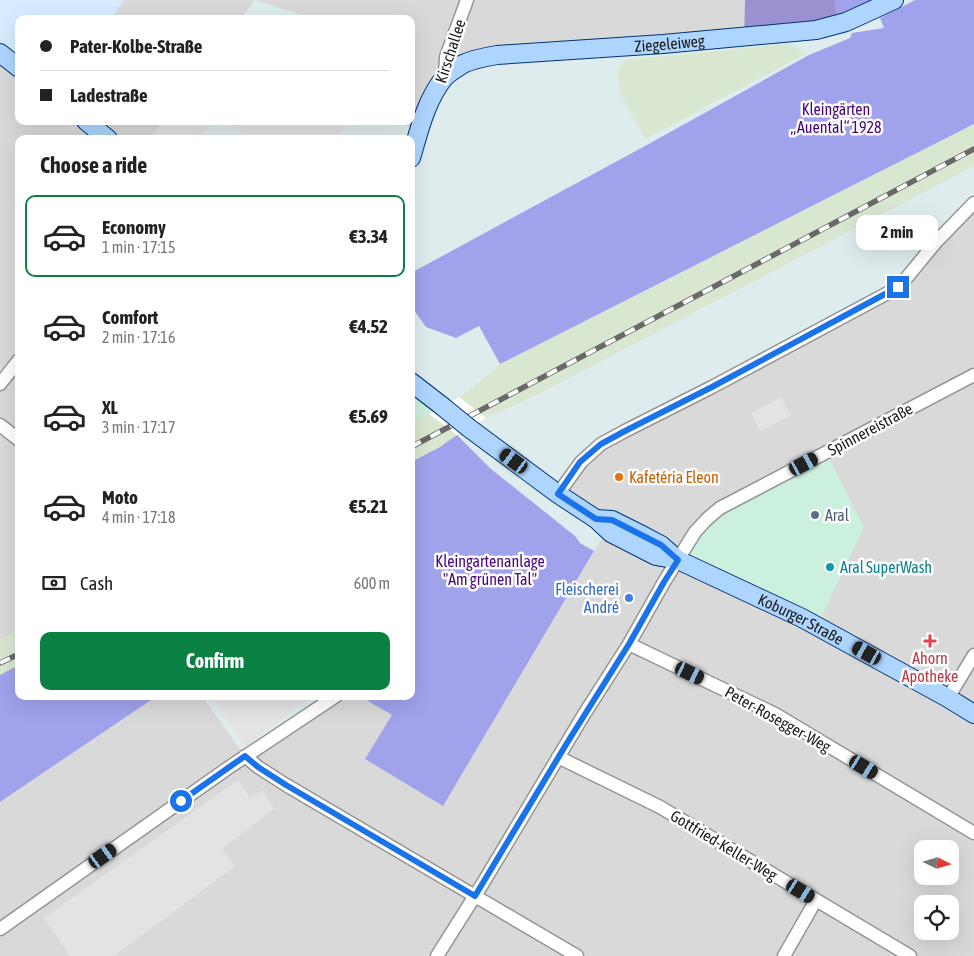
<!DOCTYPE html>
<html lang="en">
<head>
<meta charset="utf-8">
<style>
  :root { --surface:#fff; --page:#f2f2f2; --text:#222; --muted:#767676; --line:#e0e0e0; --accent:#0b8043 }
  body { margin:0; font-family:"Asap Condensed",sans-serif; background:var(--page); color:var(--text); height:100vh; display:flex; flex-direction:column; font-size:19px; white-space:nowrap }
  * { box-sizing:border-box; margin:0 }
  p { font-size:16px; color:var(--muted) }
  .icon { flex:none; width:28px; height:28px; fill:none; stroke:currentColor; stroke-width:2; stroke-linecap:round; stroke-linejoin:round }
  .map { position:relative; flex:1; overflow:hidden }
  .details { position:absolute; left:15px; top:135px; width:400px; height:565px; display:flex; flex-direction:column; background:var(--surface); border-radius:10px; box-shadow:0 5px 20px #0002 }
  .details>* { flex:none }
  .hud { position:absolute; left:15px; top:15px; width:400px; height:110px; border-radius:10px; box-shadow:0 5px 20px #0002; display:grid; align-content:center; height:110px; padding:0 25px; background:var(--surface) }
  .needle { width:32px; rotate:95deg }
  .buttons { position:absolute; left:914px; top:840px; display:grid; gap:10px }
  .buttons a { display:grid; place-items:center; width:45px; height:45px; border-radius:10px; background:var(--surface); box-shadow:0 5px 20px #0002; font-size:25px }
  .end { position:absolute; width:22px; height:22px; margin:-11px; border:6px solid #1a73e8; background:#fff; box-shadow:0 0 0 2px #fff }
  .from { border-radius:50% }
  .bubble { position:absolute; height:35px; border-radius:10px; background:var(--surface); box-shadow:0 5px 20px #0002; font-size:16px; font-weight:700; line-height:35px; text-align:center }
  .car { position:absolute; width:15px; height:30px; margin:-15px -8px; border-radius:6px; box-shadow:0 0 4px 1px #0007; background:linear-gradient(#222 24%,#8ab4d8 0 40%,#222 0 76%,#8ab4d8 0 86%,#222 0) }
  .hud b { display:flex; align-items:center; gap:18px; height:48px; font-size:19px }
  .hud b+b { border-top:1px solid var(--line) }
  .hud i { width:12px; height:12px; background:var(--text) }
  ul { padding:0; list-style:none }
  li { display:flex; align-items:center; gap:15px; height:82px; margin:0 10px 8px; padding:0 15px; border:2px solid transparent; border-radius:10px }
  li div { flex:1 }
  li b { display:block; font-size:19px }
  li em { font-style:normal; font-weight:700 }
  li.selected { border-color:var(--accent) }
  li>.icon { width:45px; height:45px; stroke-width:1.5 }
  h2 { padding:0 25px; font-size:22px; line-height:60px }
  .pay { display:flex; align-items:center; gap:12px; height:55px; padding:0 25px; font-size:19px }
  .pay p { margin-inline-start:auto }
  .cta { display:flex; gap:10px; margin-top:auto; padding:10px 25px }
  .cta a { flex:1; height:58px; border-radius:10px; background:var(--accent); color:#fff; font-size:20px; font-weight:700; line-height:58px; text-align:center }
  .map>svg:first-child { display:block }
</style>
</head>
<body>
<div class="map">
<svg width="974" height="956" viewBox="0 0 974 956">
  <rect width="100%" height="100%" fill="#dfecee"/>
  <path fill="#d8d9d8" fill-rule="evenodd" d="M124 0H255L240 19H111Z
    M255 0H745L744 36 497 55 445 77 419 131 397 121H411V19H306L296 13Z
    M0 54 19 68V121H192L178 139H19V630L0 640Z
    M974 203V956H0V802L157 696H202L245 756 336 696H361L392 715 443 805 607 530 558 494 581 462 899 287ZM922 849H950V876H922ZM922 904H950V931H922Z"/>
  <path fill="#ccf0de" d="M411 382 442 406 411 423Z
    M826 452 864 527 817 626 678 560 707 519Z"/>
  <path fill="#d9e7d1" d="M788 44 807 53 645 139 619 91 618 69 625 60Z
    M974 124V166L531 398 486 418 440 447 411 462V423L469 391 500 364Z
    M19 630V665L0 675V640Z"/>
  <path fill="#d7edff" d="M0 0H124L111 19H19V68L0 53Z"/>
  <path fill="#a0a3ec" d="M835 0H894L838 24Z
    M915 0H974V124L500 364 479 326 456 338 426 327 411 306V273L645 146 809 55 850 38 852 33 884 28 880 18Z
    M457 435 491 469 575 536 580 543 594 551 443 806 365 759 392 715 368 701 372 696H411V462L440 447Z
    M19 665V696H157L0 802V675Z"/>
  <path fill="#9b91d0" d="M745 0H835L838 24 744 36Z"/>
  <path fill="#e3e3e3" d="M163 121H213L202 135 206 139H149Z
    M228 121H346L339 139H250Z
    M781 397 791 416 760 431 751 413Z
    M210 696H314L246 746Z
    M238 780 250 798 263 790 274 809 222 849 235 866 114 956H70L44 918Z"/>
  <path fill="#fff" d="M459 397 486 418 457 435 429 414Z"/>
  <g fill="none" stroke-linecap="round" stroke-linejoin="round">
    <g stroke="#959595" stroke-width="15">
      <path id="street" d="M445 77 446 57 467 0
        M0 384 19 360
        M0 425 19 440
        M558 494 581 462 601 444 625 431 712 387 899 287 936 242 974 203
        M629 644 775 714 974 833
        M948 698 974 655
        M245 756 258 767 286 785 577 956
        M558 757 660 807 910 956
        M0 929 228 768 336 696
        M437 956 483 883 583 716 629 644 664 582 695 532 707 519 720 508 741 497 974 375
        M784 956 816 900"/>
    </g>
    <g stroke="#003274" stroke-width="20">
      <g id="secondary">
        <path d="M0 53 19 68"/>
        <path d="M86 121 108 139"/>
        <path id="s1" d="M411 158C419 131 426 100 444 78 448 73 457 68 463 64 473 59 485 57 497 55L663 44 816 30 846 22 894 0"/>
        <path d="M411 382 442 406"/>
        <path id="s2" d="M469 428 558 494 596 519 611 533 656 556 678 560 802 618 948 698 974 714"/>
        <path d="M596 519 612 520 642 535 661 545 677 559"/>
      </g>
    </g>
    <use href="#street" stroke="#fff" stroke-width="12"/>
    <use href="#secondary" stroke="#add5fe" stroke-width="18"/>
    <g stroke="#696969" stroke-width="5.5">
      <path id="rail" d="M411 447 974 149
        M0 663 19 654"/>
    </g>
    <use href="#rail" stroke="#fff" stroke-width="4" stroke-dasharray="11" stroke-linecap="butt"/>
    <g stroke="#003274" stroke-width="20" stroke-linecap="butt">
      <path id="secondary-bridge" d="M442 406 469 428"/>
    </g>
    <use href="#secondary-bridge" stroke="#add5fe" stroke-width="18"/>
  </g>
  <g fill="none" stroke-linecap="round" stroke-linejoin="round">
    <path stroke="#1a73e8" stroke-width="6" d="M181 801 245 756 258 767 286 785 475 896 567 743 629 644 664 582 678 560 661 545 612 520 596 519 558 494 580 462 601 444 625 431 712 387 898 287"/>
  </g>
  <circle fill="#e8710a" stroke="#fff" stroke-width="2" cx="619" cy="477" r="5"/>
  <circle fill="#5c6f8a" stroke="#fff" stroke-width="2" cx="815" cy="515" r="5"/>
  <circle fill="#0f9aa8" stroke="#fff" stroke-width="2" cx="830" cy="567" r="5"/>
  <circle fill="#3f7fe0" stroke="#fff" stroke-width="2" cx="629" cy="598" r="5"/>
  <path fill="#e0444e" stroke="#fff" stroke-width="2" d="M927.5 633.5h5v5h5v5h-5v5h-5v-5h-5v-5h5z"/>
  <g text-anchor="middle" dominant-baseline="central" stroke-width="5" stroke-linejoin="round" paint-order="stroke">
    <g font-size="16" fill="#1b1b1b" stroke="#fff">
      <text stroke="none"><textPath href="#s1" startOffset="319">Ziegeleiweg</textPath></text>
      <text transform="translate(450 51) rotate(-72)">Kirschallee</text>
      <text transform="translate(870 429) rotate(-28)">Spinnereistraße</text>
      <text stroke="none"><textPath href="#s2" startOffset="386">Koburger Straße</textPath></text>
      <text transform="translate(778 719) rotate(29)">Peter-Rosegger-Weg</text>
      <text transform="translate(724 845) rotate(31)">Gottfried-Keller-Weg</text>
    </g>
    <g font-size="16" fill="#46047e" stroke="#fff">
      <text x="836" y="109">Kleingärten<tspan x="836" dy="18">„Auental“ 1928</tspan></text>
      <text x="490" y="561">Kleingartenanlage<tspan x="490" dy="18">"Am grünen Tal"</tspan></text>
    </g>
    <g font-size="16" fill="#c56008" stroke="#fff" text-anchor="start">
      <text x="629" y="477">Kafetéria Eleon</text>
    </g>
    <g font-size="16" fill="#4e5e75" stroke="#fff" text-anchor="start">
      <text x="825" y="515">Aral</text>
    </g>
    <g font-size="16" fill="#0d838f" stroke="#fff" text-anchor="start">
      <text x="840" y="567">Aral SuperWash</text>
    </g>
    <g font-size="16" fill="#366cbe" stroke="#fff" text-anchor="end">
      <text x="619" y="589">Fleischerei<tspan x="619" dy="18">André</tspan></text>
    </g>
    <g font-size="16" fill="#be3a42" stroke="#fff">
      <text x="930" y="658">Ahorn<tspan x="930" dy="18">Apotheke</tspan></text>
    </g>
  </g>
</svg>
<div class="buttons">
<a><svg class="needle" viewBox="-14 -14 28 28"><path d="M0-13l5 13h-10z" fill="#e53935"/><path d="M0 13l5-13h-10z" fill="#767676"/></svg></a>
<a><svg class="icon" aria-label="locate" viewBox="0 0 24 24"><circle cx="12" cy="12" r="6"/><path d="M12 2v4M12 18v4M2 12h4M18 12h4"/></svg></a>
</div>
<i class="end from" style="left:181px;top:801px"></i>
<i class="end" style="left:898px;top:287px"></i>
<div class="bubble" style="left:856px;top:215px;width:82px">2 min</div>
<i class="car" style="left:514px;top:461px;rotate:306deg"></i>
<i class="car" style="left:804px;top:464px;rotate:62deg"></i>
<i class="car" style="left:867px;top:653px;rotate:299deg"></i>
<i class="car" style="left:690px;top:673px;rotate:116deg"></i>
<i class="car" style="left:864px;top:767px;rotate:121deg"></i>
<i class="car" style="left:103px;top:856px;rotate:55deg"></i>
<i class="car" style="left:801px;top:891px;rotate:121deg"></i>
<div class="hud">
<b><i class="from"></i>Pater-Kolbe-Straße</b>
<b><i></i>Ladestraße</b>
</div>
<section class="details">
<h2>Choose a ride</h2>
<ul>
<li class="selected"><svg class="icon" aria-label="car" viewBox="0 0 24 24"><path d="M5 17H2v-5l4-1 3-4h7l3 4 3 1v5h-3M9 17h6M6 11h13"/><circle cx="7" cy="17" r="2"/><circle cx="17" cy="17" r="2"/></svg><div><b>Economy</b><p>1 min · 17:15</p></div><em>€3.34</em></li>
<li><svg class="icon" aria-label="car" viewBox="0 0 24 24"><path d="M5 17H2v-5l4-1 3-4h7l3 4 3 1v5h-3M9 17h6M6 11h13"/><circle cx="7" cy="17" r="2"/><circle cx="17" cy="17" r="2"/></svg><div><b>Comfort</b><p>2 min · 17:16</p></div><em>€4.52</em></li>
<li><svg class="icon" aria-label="car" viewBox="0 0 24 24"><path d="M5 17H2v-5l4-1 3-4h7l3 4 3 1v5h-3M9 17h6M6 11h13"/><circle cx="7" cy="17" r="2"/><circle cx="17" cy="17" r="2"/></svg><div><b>XL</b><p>3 min · 17:17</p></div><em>€5.69</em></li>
<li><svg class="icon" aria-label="car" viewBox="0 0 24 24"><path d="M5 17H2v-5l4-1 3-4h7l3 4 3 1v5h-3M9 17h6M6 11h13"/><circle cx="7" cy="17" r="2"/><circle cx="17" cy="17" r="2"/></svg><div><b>Moto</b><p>4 min · 17:18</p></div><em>€5.21</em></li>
</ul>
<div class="pay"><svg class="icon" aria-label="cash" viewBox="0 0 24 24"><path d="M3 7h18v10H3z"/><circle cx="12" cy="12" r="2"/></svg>Cash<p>600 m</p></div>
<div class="cta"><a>Confirm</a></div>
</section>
</div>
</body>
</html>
